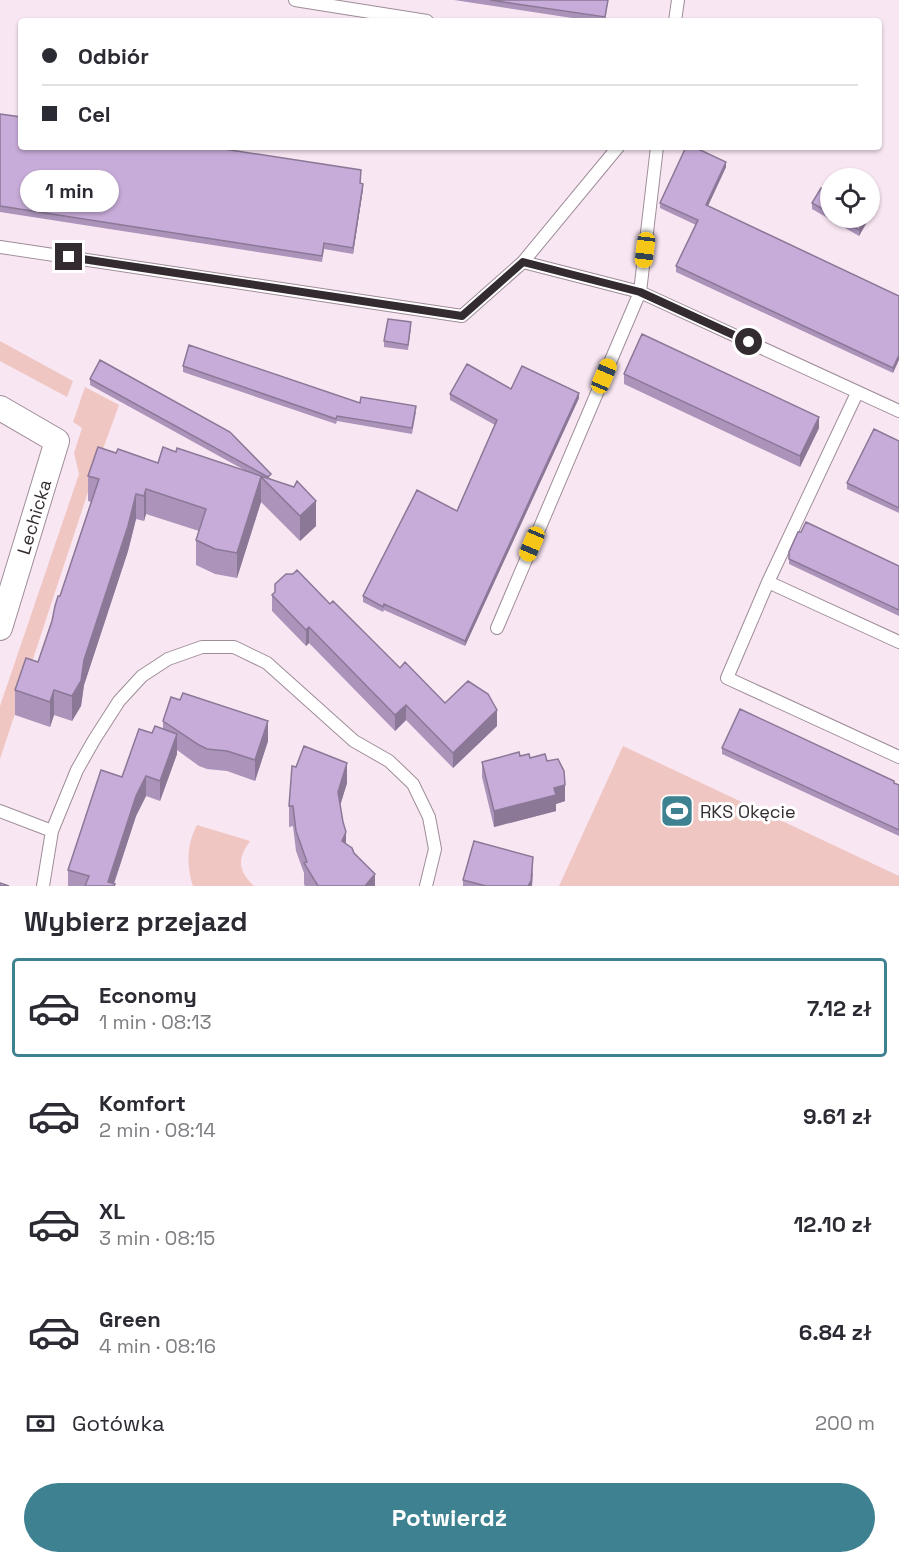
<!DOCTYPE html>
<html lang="pl">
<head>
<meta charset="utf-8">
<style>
  :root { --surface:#fff; --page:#f7f7f7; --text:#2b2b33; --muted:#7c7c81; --line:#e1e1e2; --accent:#3e8191 }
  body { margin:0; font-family:"Space Grotesk",sans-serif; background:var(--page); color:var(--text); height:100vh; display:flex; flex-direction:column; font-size:22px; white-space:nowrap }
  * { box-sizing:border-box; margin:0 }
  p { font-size:20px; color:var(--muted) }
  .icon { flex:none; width:33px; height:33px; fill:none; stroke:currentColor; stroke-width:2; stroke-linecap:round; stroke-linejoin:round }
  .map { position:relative; height:886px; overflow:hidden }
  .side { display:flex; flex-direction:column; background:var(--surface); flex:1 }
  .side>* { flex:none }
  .top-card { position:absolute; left:18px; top:18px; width:864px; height:132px; border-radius:6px; box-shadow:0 2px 4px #0004; display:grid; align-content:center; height:132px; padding:0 24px; background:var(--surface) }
  .controls { position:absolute; left:820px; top:168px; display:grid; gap:12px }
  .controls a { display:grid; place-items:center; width:60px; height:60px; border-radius:50%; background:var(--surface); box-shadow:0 2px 4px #0004; font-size:30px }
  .end { position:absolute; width:27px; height:27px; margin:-14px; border:8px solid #332b30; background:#fff; box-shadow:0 0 0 3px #fff }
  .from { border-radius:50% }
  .bubble { position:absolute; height:42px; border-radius:21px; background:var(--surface); box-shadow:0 2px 4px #0004; font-size:20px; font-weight:600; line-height:42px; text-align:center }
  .car { position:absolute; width:18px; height:36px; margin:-18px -9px; border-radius:8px; box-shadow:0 0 4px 2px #0007; background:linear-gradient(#f5c518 24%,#345 0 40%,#f5c518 0 76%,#345 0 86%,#f5c518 0) }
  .top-card b { display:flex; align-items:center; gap:21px; height:57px; font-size:22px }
  .top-card b+b { border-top:2px solid var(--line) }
  .top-card i { width:15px; height:15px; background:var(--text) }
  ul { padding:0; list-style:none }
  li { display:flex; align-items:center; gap:18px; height:99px; margin:0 12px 9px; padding:0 12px; border:3px solid transparent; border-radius:6px }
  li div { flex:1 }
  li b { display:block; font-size:22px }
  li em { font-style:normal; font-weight:600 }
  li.active { border-color:var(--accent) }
  li>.icon { width:54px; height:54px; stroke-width:1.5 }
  h2 { padding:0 24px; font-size:27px; line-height:72px }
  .pay { display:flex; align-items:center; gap:15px; height:66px; padding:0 24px; font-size:22px }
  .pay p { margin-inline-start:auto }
  .button { display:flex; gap:12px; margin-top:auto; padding:12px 24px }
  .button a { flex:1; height:69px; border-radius:36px; background:var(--accent); color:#fff; font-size:24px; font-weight:600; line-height:69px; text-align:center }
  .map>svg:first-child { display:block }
</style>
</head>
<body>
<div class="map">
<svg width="899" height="886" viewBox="0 0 899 886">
  <rect width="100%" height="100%" fill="#f9e6f3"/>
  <path fill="#efc6c2" d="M0 341 73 381 67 397 0 361Z
    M85 387 119 405 95 471 0 759V706L79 474 74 453 82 428 73 422Z
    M623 746 899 876V886H559Z
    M197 825 250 841C237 859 238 871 254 886H193C186 866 187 843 197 825Z"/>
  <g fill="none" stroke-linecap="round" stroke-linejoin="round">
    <g stroke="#9e8d99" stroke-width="14">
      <path id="lane" d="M295 0 427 21
        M675 21 678 0
        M0 247 462 316 523 262 640 292 899 411
        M523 262 618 147
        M857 393 768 582 727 678 899 757
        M768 582 899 642
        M497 628 640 292 657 147
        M0 811 52 831
        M43 886 52 831 77 770 94 740 119 701 142 676 168 659 202 647H234L267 663 354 741 389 761 413 784 429 817 435 849 426 886"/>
    </g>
    <g stroke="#9e8d99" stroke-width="26">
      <path id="street" d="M0 408 57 441 0 628"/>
    </g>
    <use href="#lane" stroke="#fff" stroke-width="12"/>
    <use href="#street" stroke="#fff" stroke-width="24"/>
  </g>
  <path fill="#ab93ba" d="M454 0H608L605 21H592Z
    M0 114 361 176 360 183 363 189 353 254 324 249 322 262 0 212Z
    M726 167 708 206 899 296 893 373 676 272V266L696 225 660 208V203Z
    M831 194V218H867V222L859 236 812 209V203Z
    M411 328 408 350 384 347V341Z
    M100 360 271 479 316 526 300 541 261 502 237 578 215 574 196 565V540L199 531 146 514 144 521 136 519 128 551 84 685 81 706 72 721 54 715 50 727 15 715V690L38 662 91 502 88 501V476L116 453 158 463 176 452 248 472 90 385V379Z
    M183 366 360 403 416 412 412 434 337 421 336 424 183 372Z
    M624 374 819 428 800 467 624 384Z
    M511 389 579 398 465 646 384 610 383 612 363 602V596L457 511 495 425 450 400V394Z
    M899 441V513L847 489V483Z
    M789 552 899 566V616L789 564Z
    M272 595 330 604 400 668 445 703 497 726 453 768 406 720 395 731 309 643 306 646 272 611Z
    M163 721 268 741 255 781 227 771 207 769 199 766 177 750V754L160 801 146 796 136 816 114 884 115 886H68V870L122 777 152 733 163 729Z
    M722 748 894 783 899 785V836L722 754Z
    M530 758 547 761 565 801 556 804V811L494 827 482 777V762Z
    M347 783 340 806 346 844 354 853 375 886H305L304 884V873L296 851 293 826 289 827V806Z
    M533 873 532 886H463V880Z"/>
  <path fill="#8b7897" d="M726 162V167L706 210V205Z
    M363 184V189L353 254V248Z
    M866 218H867V222L859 236V230Z
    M899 355V360L893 373V368Z
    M579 393V398L465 646V641Z
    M819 417V428L800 467V456Z
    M261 477V502L237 578V553Z
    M146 489V514L144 521V496Z
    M136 494V519L128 551 84 685 81 706 72 721V696Z
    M316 501V526L300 541V516Z
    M309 627V643L306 646V630Z
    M54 690V715L50 727V702Z
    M406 705V720L395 731V715Z
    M497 710V726L453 768V753Z
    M268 721V741L255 781V760Z
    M177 734V754L160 801V781Z
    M347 763V783L338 812V792Z
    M146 776V796L136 816 113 886 108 882 136 796Z
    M565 785V801L556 804V811L494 827V811L554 788Z
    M346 832V852L342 841Z
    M533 857 532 886H528Z
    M375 874V886H365Z"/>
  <path fill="#c7abd8" stroke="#8b7897" stroke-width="1.5" d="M490 0H608L605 17Z
    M0 114 21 117V147H211L361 170 360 183 363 184 353 248 324 243 322 256 0 206Z
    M686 147H694L726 162 706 205 899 296V355L893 368 676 266 698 220 660 203Z
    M821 188 831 194V214L812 203Z
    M837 218H866L859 230Z
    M388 319 411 322 408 345 384 341Z
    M642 334 819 417 800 456 624 374Z
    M189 345 360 403 361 397 416 406 412 428 337 416 336 419 183 366Z
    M100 360 230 432 271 474 268 477 90 379Z
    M467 364 511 389 522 366 579 393 465 641 384 604 383 607 363 596 417 490 457 511 497 420 450 394Z
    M874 429 899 441V508L847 483Z
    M98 447 116 453 118 449 158 463 163 447 176 452 177 448 294 487 297 481 316 501 300 516 261 477 237 553 215 549 196 540 206 509 146 489 144 496 136 494 128 526 84 660 81 681 72 696 54 690 50 702 15 690 26 658 38 662 52 621 55 606 58 596H60L99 479 88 476Z
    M806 522 899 566V610L789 559V552L798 532H801Z
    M297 570 330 604 333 601 400 668 405 662 445 703 468 681 488 694 497 710 453 753 406 705 395 715 309 627 306 630 272 595 275 592V584L286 574H293Z
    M183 693 268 721 255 760 227 751 207 749 199 745 163 721 171 697 180 700Z
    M740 709 894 781V783L899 785V830L722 748Z
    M155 726 177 734 160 781 146 776 136 796 108 882 115 884 114 886H85L89 876 68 870 101 770 122 777 139 729 152 733Z
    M304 746 347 763 338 792 343 822 346 832 342 841 352 848 354 853 375 874 365 886H318L304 863 307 862 296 831 293 806H289L292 766 296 767Z
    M519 752 520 756 529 754 530 758 545 754 547 761 558 759 564 771 565 785 554 788 556 795 494 811 482 762Z
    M474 841 533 857 531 881 528 886H486L463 880Z
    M0 883 9 886H0Z"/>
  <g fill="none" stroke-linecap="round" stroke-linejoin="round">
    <path stroke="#332b30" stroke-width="8" d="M69 257 462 316 523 262 640 292 749 342"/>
  </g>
  <defs>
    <g id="stadium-square" transform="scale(1.725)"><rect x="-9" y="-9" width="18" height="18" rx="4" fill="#3e8191" stroke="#fff"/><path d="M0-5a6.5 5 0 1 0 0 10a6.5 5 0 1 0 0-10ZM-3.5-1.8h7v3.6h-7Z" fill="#fff"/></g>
  </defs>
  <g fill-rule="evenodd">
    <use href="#stadium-square" x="677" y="811"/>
  </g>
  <g text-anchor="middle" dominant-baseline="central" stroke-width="6" stroke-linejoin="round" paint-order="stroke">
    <g font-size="18" fill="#332b30" stroke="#fff">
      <text transform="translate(34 517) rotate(-73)">Lechicka</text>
    </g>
    <g font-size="18" fill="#332b30" stroke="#fff" text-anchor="start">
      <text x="700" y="811">RKS Okęcie</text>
    </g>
  </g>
</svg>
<div class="controls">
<a><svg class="icon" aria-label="locate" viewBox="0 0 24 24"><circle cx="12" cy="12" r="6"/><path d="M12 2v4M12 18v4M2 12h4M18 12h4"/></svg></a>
</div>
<i class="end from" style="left:749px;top:342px"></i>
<i class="end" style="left:69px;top:257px"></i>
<div class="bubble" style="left:20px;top:170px;width:99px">1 min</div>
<i class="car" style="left:645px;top:250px;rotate:187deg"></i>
<i class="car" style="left:604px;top:376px;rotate:23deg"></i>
<i class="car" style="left:532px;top:544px;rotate:203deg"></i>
<div class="top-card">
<b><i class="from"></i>Odbiór</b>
<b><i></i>Cel</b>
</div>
</div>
<section class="side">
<h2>Wybierz przejazd</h2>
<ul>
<li class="active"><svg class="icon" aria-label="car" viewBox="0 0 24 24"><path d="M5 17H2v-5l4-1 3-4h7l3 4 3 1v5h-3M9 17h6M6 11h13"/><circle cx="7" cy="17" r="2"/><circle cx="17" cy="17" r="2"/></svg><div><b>Economy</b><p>1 min · 08:13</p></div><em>7.12 zł</em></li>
<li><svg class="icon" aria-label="car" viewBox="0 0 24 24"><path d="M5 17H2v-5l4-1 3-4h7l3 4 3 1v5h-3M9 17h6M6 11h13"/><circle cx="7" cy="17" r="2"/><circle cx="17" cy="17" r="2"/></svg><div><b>Komfort</b><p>2 min · 08:14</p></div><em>9.61 zł</em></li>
<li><svg class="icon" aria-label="car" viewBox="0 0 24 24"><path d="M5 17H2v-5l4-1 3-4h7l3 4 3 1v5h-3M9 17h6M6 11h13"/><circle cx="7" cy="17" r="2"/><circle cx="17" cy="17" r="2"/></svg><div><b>XL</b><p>3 min · 08:15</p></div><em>12.10 zł</em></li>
<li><svg class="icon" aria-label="car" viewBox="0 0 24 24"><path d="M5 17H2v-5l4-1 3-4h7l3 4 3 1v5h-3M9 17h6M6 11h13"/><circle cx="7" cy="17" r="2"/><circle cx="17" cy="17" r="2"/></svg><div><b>Green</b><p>4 min · 08:16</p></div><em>6.84 zł</em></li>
</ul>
<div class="pay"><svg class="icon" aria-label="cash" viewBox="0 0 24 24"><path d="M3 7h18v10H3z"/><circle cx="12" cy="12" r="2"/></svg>Gotówka<p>200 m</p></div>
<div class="button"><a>Potwierdź</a></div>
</section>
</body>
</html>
